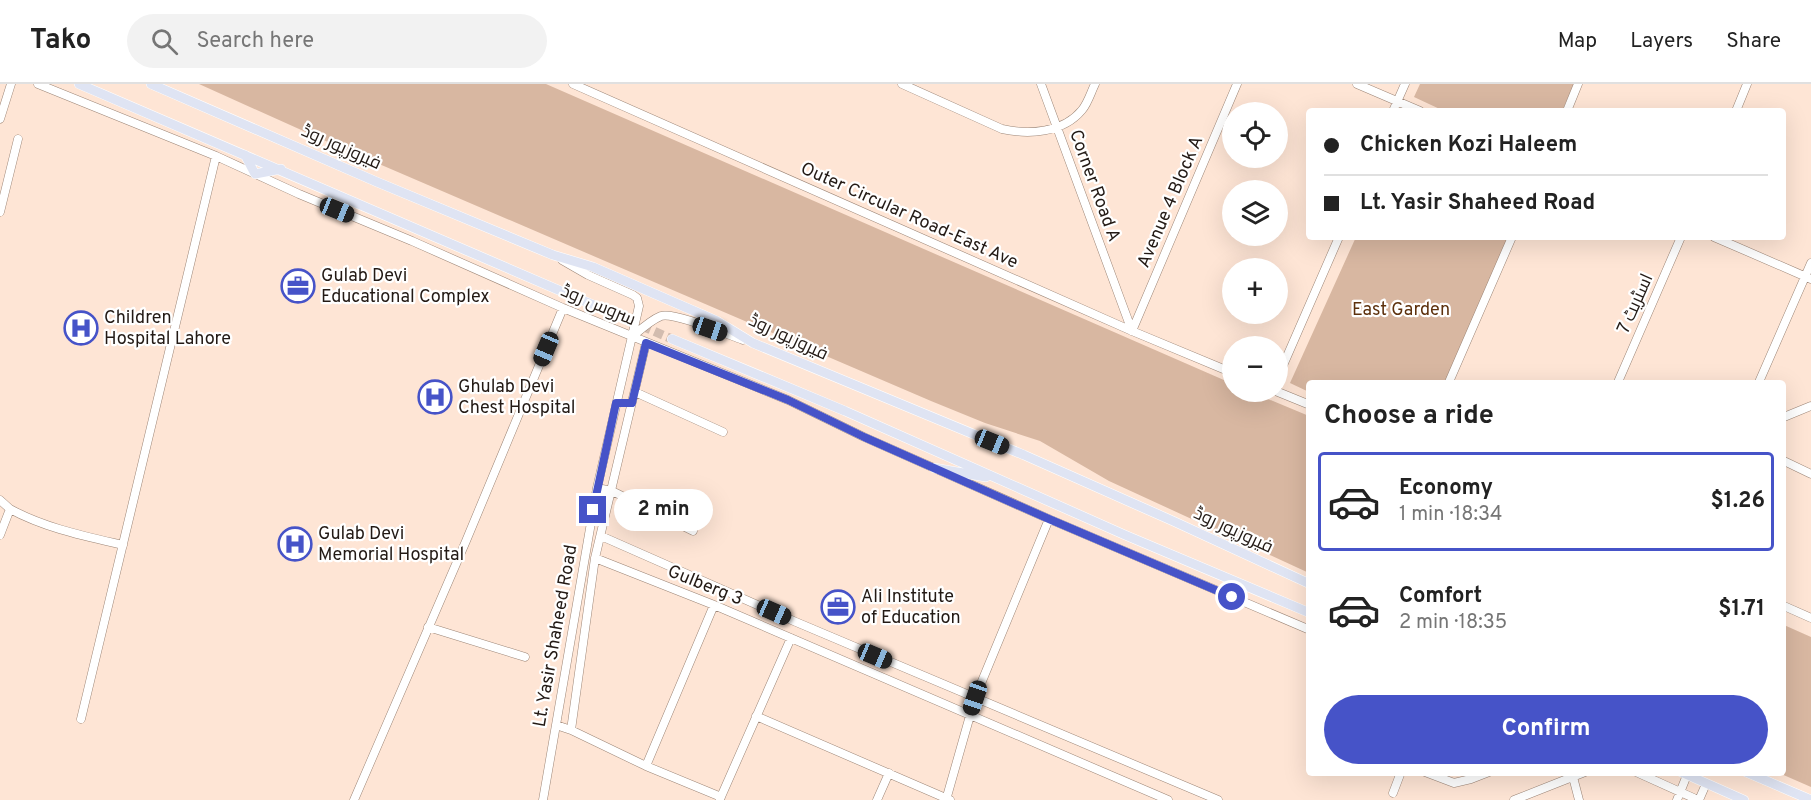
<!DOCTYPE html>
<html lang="en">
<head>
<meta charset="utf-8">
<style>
  :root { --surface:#fff; --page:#f2f2f2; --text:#222; --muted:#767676; --line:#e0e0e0; --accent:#4653c8 }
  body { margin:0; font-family:Overpass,Cairo,sans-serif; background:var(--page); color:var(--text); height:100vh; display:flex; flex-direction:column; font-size:22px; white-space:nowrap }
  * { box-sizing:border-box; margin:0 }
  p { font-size:20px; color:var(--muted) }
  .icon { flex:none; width:33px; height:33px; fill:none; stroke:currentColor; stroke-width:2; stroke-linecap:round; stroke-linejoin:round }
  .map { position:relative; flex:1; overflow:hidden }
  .drawer { position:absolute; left:1306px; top:296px; width:480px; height:396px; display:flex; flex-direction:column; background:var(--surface); border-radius:6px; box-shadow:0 6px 24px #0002 }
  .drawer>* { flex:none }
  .top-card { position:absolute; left:1306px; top:24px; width:480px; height:132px; border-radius:6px; box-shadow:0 6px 24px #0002; display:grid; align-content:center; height:132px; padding:0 18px; background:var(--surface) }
  .tools { position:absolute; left:1222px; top:18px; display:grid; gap:12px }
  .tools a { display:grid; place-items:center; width:66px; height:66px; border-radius:50%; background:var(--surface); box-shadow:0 6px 24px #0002; font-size:30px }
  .end { position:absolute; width:27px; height:27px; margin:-14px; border:8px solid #4653c8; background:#fff; box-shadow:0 0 0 3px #fff }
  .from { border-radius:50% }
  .bubble { position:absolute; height:42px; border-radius:21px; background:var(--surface); box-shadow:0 6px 24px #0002; font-size:20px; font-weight:700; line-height:42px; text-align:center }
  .car { position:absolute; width:18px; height:36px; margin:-18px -9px; border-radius:8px; box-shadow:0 0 4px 2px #0007; background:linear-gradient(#222 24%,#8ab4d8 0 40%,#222 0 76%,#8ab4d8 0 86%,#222 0) }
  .top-card b { display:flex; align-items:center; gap:21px; height:57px; font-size:22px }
  .top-card b+b { border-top:2px solid var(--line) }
  .top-card i { width:15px; height:15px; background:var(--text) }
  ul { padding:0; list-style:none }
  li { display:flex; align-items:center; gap:18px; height:99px; margin:0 12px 9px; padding:0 6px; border:3px solid transparent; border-radius:6px }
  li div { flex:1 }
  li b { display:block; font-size:22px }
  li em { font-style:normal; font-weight:700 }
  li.current { border-color:var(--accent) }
  li>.icon { width:54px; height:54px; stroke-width:1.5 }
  h2 { padding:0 18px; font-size:27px; line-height:72px }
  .cta { display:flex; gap:12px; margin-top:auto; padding:12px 18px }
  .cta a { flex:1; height:69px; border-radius:36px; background:var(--accent); color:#fff; font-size:24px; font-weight:700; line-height:69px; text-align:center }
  header { display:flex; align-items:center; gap:36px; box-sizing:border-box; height:84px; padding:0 30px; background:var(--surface); border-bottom:2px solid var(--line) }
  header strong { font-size:28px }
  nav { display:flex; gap:33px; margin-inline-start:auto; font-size:21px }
  .search { width:420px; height:54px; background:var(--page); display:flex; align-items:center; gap:15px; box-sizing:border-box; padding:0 21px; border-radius:33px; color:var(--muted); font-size:22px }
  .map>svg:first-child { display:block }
</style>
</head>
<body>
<header>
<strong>Tako</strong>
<div class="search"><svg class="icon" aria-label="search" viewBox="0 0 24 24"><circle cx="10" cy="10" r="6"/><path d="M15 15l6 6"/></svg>Search here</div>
<nav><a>Map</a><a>Layers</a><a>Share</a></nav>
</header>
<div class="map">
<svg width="1811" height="716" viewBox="0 0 1811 716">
  <rect width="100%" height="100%" fill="#fee5d5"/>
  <path fill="#d8b7a1" d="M199 0H546L1233 300V308H1251L1309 332V489L1109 397 1040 357 985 339 931 317 328 58Z
    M1420 0H1574L1562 27H1444L1414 13Z
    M1356 153H1508L1449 298H1310L1309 308 1290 299Z
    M1784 541 1811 553V703L1779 689 1784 688Z"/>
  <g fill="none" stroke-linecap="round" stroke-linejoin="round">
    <path stroke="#d2bcaf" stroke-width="9" stroke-dasharray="9 4.5" stroke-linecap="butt" d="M605 226 672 255"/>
    <g stroke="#9c8576" stroke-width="9">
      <path id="minor" d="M38 0 216 72 299 110 412 157 563 224 788 316 864 353 1049 435 1310 546
        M573 0 1132 247 1233 289
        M902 0 1002 45C1029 51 1063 49 1082 26 1088 19 1091 8 1095 0
        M1041 0 1132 247
        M1357 0 1420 27
        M1393 27 1405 0
        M1567 27 1578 0
        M1736 27 1747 0
        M0 35 11 0
        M0 128 18 55
        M1714 153 1811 195
        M1132 247 1237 0
        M633 252C641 245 651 236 661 232 675 228 726 250 743 256
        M1278 293 1339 153
        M1449 298 1512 153
        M1618 298 1681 153
        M1759 298 1811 179
        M635 308 723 348
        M1278 308 1310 321
        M1784 333 1811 322
        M1784 377 1811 390
        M597 404 612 407 693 447
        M0 416 10 425 0 451
        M10 425C45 444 84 452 123 461
        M601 452 796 538 1218 716
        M595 474 714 521 1168 716
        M1784 522 1811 534
        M428 543 525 573
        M756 632 950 716
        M81 635 216 72
        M556 641 571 646 646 682 721 713
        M571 646 595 474 646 259
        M646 682 714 521
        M1425 688 1454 699 1471 695 1489 688
        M1636 688 1698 716
        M1573 693 1579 716
        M1393 709 1401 688
        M720 715 791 554
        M354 716 466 457 563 224
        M543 716 597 404 639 222 637 214 633 211 588 191 562 176
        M877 716 889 689
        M946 716 975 614 1049 435
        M1514 716 1585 688
        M1677 716 1687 691
        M1699 716 1706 700"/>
    </g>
    <g stroke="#fff" stroke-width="10">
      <path id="major" d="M79 0 605 226
        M151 0 377 98 553 171 593 183 717 237 753 259 1024 371 1173 437 1310 500
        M245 71 255 90 281 85
        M672 255 845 327 1125 451 1310 529
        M934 384 986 393
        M1681 688 1744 716
        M1746 688 1811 716"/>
    </g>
    <use href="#minor" stroke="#fff" stroke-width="8"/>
    <use href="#major" stroke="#dfe4f3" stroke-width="9"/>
  </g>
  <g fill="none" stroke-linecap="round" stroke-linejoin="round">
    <path stroke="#4653c8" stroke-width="8" d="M593 426 616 319H632L646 259 788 316 864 353 1049 435 1232 513"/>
  </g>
  <defs>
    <g id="office-ring" transform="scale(1.725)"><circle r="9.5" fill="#fff" stroke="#4653c8" stroke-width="1.5"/><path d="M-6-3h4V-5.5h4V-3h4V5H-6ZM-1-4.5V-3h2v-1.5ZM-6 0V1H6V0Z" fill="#4653c8"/></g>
    <g id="hospital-ring" transform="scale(1.725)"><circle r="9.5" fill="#fff" stroke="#4653c8" stroke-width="1.5"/><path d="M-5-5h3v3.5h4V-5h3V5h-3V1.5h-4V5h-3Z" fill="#4653c8"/></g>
  </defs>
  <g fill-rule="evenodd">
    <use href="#office-ring" x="298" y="202"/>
    <use href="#hospital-ring" x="81" y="244"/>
    <use href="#hospital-ring" x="435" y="313"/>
    <use href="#hospital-ring" x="295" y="460"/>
    <use href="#office-ring" x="838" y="523"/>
  </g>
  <g text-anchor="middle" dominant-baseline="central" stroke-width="4.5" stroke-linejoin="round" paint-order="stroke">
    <g font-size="18" fill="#231a15" stroke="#fff">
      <text transform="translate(341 64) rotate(24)">فیروزپور روڈ</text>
      <text transform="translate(1094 102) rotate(70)">Corner Road A</text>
      <text transform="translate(1171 118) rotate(-67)">Avenue 4 Block A</text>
      <text transform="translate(909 132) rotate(24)">Outer Circular Road-East Ave</text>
      <text transform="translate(1636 220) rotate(-66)">اسٹریٹ 7</text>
      <text transform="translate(598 222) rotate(23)">سروس روڈ</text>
      <text transform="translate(788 254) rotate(25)">فیروزپور روڈ</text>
      <text transform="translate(1233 447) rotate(25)">فیروزپور روڈ</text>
      <text transform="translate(705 502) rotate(22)">Gulberg 3</text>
      <text transform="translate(556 552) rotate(-80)">Lt. Yasir Shaheed Road</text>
    </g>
    <g font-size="18" fill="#231a15" stroke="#fff" text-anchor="start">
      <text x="321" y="192">Gulab Devi<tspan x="321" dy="21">Educational Complex</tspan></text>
      <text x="104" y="234">Children<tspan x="104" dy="21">Hospital Lahore</tspan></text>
      <text x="458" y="303">Ghulab Devi<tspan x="458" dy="21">Chest Hospital</tspan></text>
      <text x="318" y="450">Gulab Devi<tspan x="318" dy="21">Memorial Hospital</tspan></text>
      <text x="861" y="513">Ali Institute<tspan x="861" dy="21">of Education</tspan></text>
    </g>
    <g font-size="18" fill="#5d310d" stroke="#fff">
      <text x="1401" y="226">East Garden</text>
    </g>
  </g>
</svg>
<div class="tools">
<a><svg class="icon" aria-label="locate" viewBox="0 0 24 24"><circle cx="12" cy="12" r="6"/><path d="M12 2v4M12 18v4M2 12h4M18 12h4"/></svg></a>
<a><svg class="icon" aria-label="layers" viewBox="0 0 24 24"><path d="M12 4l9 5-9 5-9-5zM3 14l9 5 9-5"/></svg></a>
<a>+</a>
<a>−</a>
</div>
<i class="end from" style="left:1232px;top:513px"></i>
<i class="end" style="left:593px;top:426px"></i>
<div class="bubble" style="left:614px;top:405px;width:99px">2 min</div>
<i class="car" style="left:337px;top:126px;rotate:112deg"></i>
<i class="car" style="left:710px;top:245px;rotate:109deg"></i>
<i class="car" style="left:546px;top:265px;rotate:203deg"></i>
<i class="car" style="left:992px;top:358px;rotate:112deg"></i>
<i class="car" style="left:774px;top:528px;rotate:114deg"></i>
<i class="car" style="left:875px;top:572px;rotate:113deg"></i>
<i class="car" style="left:975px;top:614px;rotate:199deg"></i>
<div class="top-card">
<b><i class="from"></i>Chicken Kozi Haleem</b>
<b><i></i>Lt. Yasir Shaheed Road</b>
</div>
<section class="drawer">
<h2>Choose a ride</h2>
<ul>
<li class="current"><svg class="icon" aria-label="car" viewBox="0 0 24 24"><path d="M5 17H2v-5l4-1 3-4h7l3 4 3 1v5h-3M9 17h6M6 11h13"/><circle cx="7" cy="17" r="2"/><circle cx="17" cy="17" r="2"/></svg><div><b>Economy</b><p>1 min · 18:34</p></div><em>$1.26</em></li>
<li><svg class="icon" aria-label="car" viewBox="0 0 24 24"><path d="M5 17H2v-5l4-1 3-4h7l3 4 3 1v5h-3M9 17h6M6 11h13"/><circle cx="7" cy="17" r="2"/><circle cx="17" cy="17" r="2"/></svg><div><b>Comfort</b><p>2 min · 18:35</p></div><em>$1.71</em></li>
</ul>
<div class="cta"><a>Confirm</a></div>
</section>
</div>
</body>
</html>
